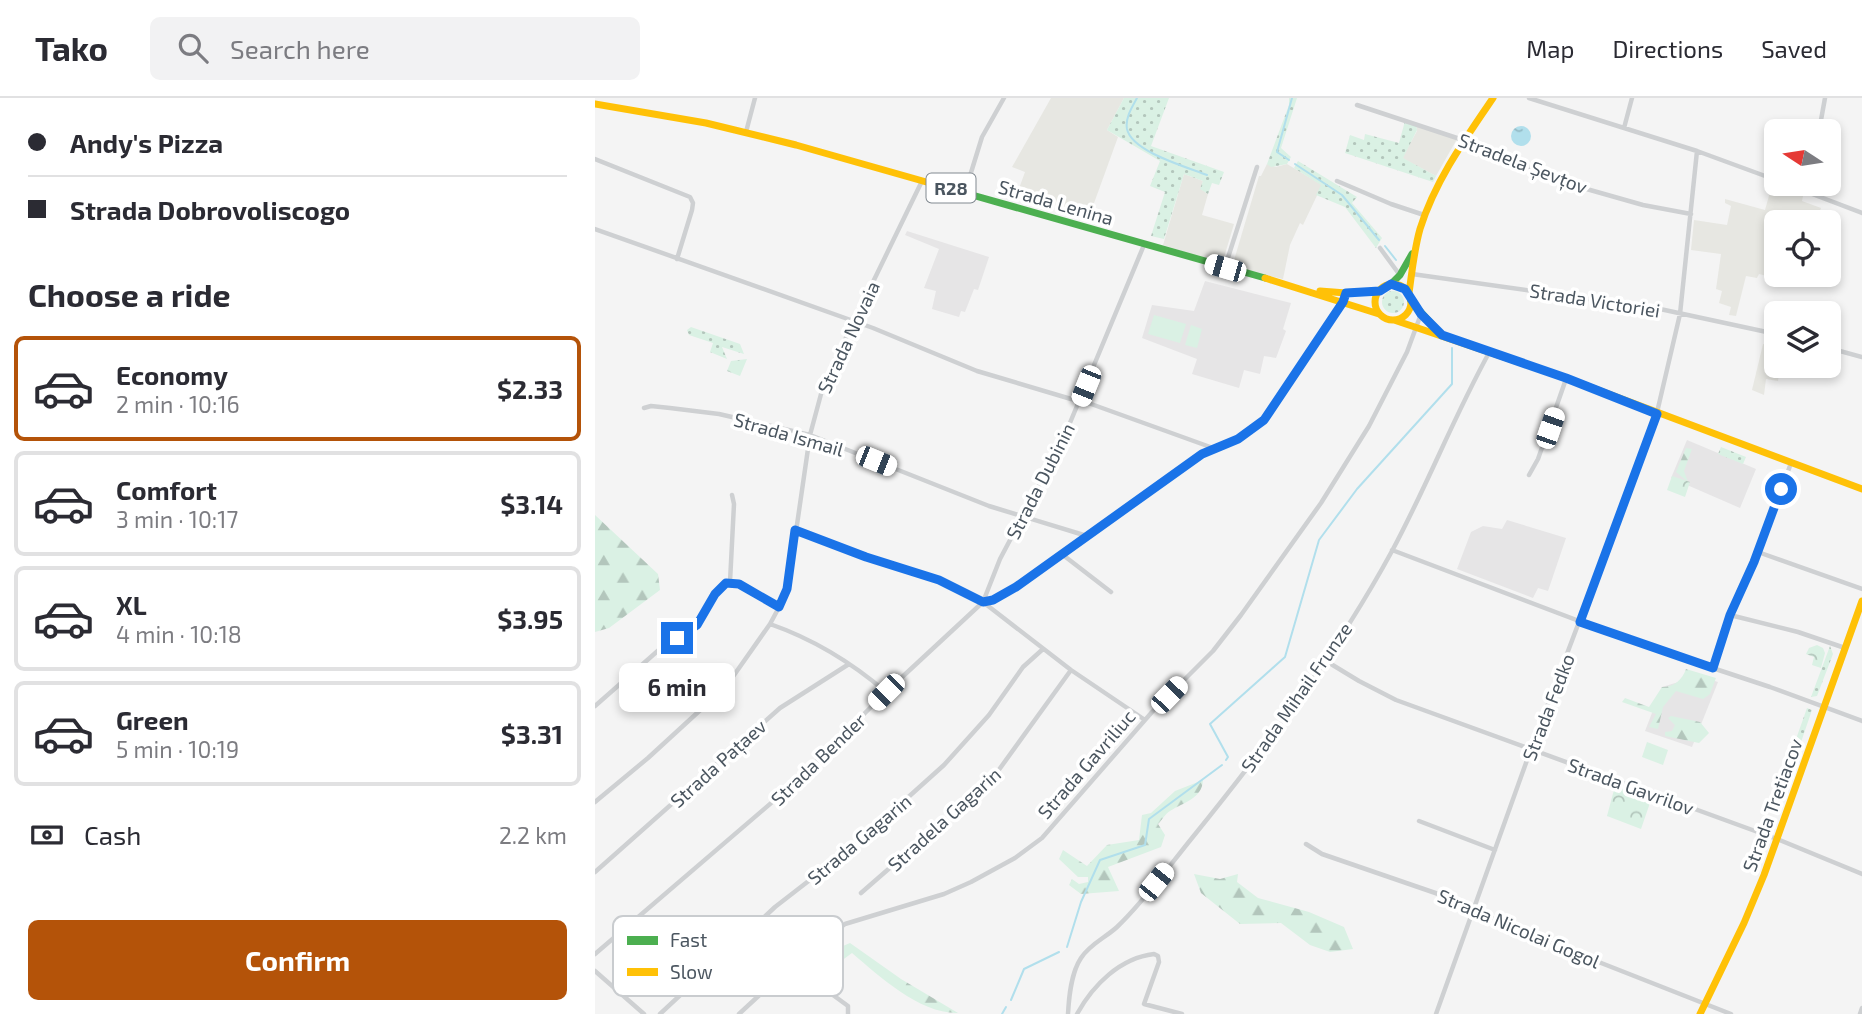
<!DOCTYPE html>
<html lang="en">
<head>
<meta charset="utf-8">
<style>
  :root { --surface:#fff; --page:#f2f2f3; --text:#2b2b33; --muted:#7c7c81; --line:#e1e1e2; --accent:#b45309 }
  body { margin:0; font-family:"Exo 2",sans-serif; background:var(--page); color:var(--text); height:100vh; display:flex; flex-direction:column; font-size:26px; white-space:nowrap }
  * { box-sizing:border-box; margin:0 }
  p { font-size:23px; color:var(--muted) }
  .icon { flex:none; width:38px; height:38px; fill:none; stroke:currentColor; stroke-width:2; stroke-linecap:round; stroke-linejoin:round }
  .map { position:relative; flex:1; overflow:hidden }
  .drawer { display:flex; flex-direction:column; background:var(--surface); width:595px }
  .drawer>* { flex:none }
  .guide { display:grid; align-content:center; height:154px; padding:0 28px; background:var(--surface) }
  .needle { width:46px; rotate:282deg }
  .buttons { position:absolute; left:1169px; top:21px; display:grid; gap:14px }
  .buttons a { display:grid; place-items:center; width:77px; height:77px; border-radius:10px; background:var(--surface); box-shadow:0 4px 10px #0003; font-size:35px }
  .end { position:absolute; width:32px; height:32px; margin:-16px; border:9px solid #1a73e8; background:#fff; box-shadow:0 0 0 4px #fff }
  .from { border-radius:50% }
  .bubble { position:absolute; height:49px; border-radius:10px; background:var(--surface); box-shadow:0 4px 10px #0003; font-size:23px; font-weight:700; line-height:49px; text-align:center }
  .car { position:absolute; width:21px; height:42px; margin:-21px -10px; border-radius:9px; box-shadow:0 0 5px 2px #0007; background:linear-gradient(#fff 24%,#345 0 40%,#fff 0 76%,#345 0 86%,#fff 0) }
  .guide b { display:flex; align-items:center; gap:24px; height:66px; font-size:26px }
  .guide b+b { border-top:2px solid var(--line) }
  .guide i { width:18px; height:18px; background:var(--text) }
  ul { padding:0; list-style:none }
  li { display:flex; align-items:center; gap:21px; height:105px; margin:0 14px 10px; padding:0 14px; border:4px solid var(--line); border-radius:10px }
  li div { flex:1 }
  li b { display:block; font-size:26px }
  li em { font-style:normal; font-weight:700 }
  li.on { border-color:var(--accent) }
  li>.icon { width:63px; height:63px; stroke-width:1.5 }
  h2 { padding:0 28px; font-size:32px; line-height:84px }
  .pay { display:flex; align-items:center; gap:18px; height:77px; padding:0 28px; font-size:26px }
  .pay p { margin-inline-start:auto }
  .action { display:flex; gap:14px; margin-top:auto; padding:14px 28px }
  .action a { flex:1; height:80px; border-radius:10px; background:var(--accent); color:#fff; font-size:28px; font-weight:700; line-height:80px; text-align:center }
  header { display:flex; align-items:center; gap:42px; box-sizing:border-box; height:98px; padding:0 35px; background:var(--surface); border-bottom:2px solid var(--line) }
  header strong { font-size:33px }
  nav { display:flex; gap:38px; margin-inline-start:auto; font-size:24px }
  .search { width:490px; height:63px; background:var(--page); display:flex; align-items:center; gap:18px; box-sizing:border-box; padding:0 24px; border-radius:10px; color:var(--muted); font-size:26px }
  main { display:flex; flex:1; min-height:0 }
  .map>svg:first-child { display:block }
</style>
</head>
<body>
<header>
<strong>Tako</strong>
<div class="search"><svg class="icon" aria-label="search" viewBox="0 0 24 24"><circle cx="10" cy="10" r="6"/><path d="M15 15l6 6"/></svg>Search here</div>
<nav><a>Map</a><a>Directions</a><a>Saved</a></nav>
</header>
<main>
<section class="drawer">
<div class="guide">
<b><i class="from"></i>Andy's Pizza</b>
<b><i></i>Strada Dobrovoliscogo</b>
</div>
<h2>Choose a ride</h2>
<ul>
<li class="on"><svg class="icon" aria-label="car" viewBox="0 0 24 24"><path d="M5 17H2v-5l4-1 3-4h7l3 4 3 1v5h-3M9 17h6M6 11h13"/><circle cx="7" cy="17" r="2"/><circle cx="17" cy="17" r="2"/></svg><div><b>Economy</b><p>2 min · 10:16</p></div><em>$2.33</em></li>
<li><svg class="icon" aria-label="car" viewBox="0 0 24 24"><path d="M5 17H2v-5l4-1 3-4h7l3 4 3 1v5h-3M9 17h6M6 11h13"/><circle cx="7" cy="17" r="2"/><circle cx="17" cy="17" r="2"/></svg><div><b>Comfort</b><p>3 min · 10:17</p></div><em>$3.14</em></li>
<li><svg class="icon" aria-label="car" viewBox="0 0 24 24"><path d="M5 17H2v-5l4-1 3-4h7l3 4 3 1v5h-3M9 17h6M6 11h13"/><circle cx="7" cy="17" r="2"/><circle cx="17" cy="17" r="2"/></svg><div><b>XL</b><p>4 min · 10:18</p></div><em>$3.95</em></li>
<li><svg class="icon" aria-label="car" viewBox="0 0 24 24"><path d="M5 17H2v-5l4-1 3-4h7l3 4 3 1v5h-3M9 17h6M6 11h13"/><circle cx="7" cy="17" r="2"/><circle cx="17" cy="17" r="2"/></svg><div><b>Green</b><p>5 min · 10:19</p></div><em>$3.31</em></li>
</ul>
<div class="pay"><svg class="icon" aria-label="cash" viewBox="0 0 24 24"><path d="M3 7h18v10H3z"/><circle cx="12" cy="12" r="2"/></svg>Cash<p>2.2 km</p></div>
<div class="action"><a>Confirm</a></div>
</section>
<div class="map">
<svg width="1267" height="916" viewBox="0 0 1267 916">
  <defs>
    <pattern id="grass-dots" width="8" height="8" patternUnits="userSpaceOnUse" patternTransform="scale(1.75)"><rect width="8" height="8" fill="#daf1e4"/><path d="M2 2h.1M6 6h.1" fill="none" stroke="#b3c6bc" stroke-width="1.8" stroke-linecap="round"/></pattern>
    <pattern id="forest-firs" width="22" height="20" patternUnits="userSpaceOnUse" patternTransform="scale(1.75)"><rect width="22" height="20" fill="#daf1e4"/><path d="M5 1l3.5 6h-7zM16 11l3.5 6h-7z" fill="#b3c6bc"/></pattern>
    <pattern id="park-crowns" width="20" height="18" patternUnits="userSpaceOnUse" patternTransform="scale(1.75)"><rect width="20" height="18" fill="#daf1e4"/><path d="M2 6a3 3 0 1 1 6 0M12 15a3 3 0 1 1 6 0" fill="none" stroke="#b3c6bc"/></pattern>
    <pattern id="water-ripples" width="26" height="14" patternUnits="userSpaceOnUse" patternTransform="scale(1.75)"><rect width="26" height="14" fill="#b1dfec"/><path d="M2 4q2-2 4 0t4 0M15 11q2-2 4 0t4 0" fill="none" stroke="#92b8c3"/></pattern>
  </defs>
  <rect width="100%" height="100%" fill="#f4f4f4"/>
  <path fill="#e7e7e2" d="M456 0H529L512 32 523 39 494 119 422 96 430 74 417 69Z
    M821 28 862 41 841 78 807 60 822 33Z
    M672 66 681 69 692 66 727 87 708 127 705 125 695 147 688 181 637 169 664 78H666Z
    M589 76 608 83 606 91 613 96 607 117 639 126 627 166 568 147Z
    M1177 87 1208 98 1207 103 1226 110 1221 124H1181V177H1185L1184 181 1164 176 1162 180 1151 178 1141 218 1134 217 1136 209 1124 205 1127 193 1121 191 1126 156 1096 152 1099 122 1132 127 1136 108 1130 105V101L1170 112Z
    M1168 246 1181 248V268H1185L1183 283 1171 281 1169 297 1157 292Z"/>
  <path fill="#e6e5e6" d="M312 133 394 159 383 192 379 191 370 214 366 213 364 219 337 211 341 193 329 190 344 151 310 137Z
    M610 183 696 205 688 231 691 233 681 260 669 258 665 276 649 272 644 290 597 276 602 261 547 240 557 207 599 213Z
    M1092 342 1161 371 1145 410 1076 380Z
    M912 422 971 440 953 493 943 490 938 500 862 471 876 434 888 428 907 431Z
    M1093 575 1123 584 1097 649 1050 633 1067 589 1090 582Z"/>
  <path fill="url(#grass-dots)" d="M529 0H574L556 48 629 74 624 87 617 85 613 96 605 91 608 83 589 76 569 141 556 138 570 94 555 88 565 63 512 32Z
    M694 0H702L686 50 696 59 692 66 676 69 672 66 694 7Z
    M810 23 821 27 822 32 808 60 841 78 838 84 750 55 755 37 769 42 770 36 804 45Z
    M703 63 762 99 757 105 787 140 781 150 750 109 721 97 726 87 699 70Z
    M787 204a11 11 0 1 1 22 0a11 11 0 1 1-22 0Z
    M96 229 145 246 149 256 127 249 132 261 115 254 118 245 94 237 92 232Z
    M1126 349 1151 359 1148 366 1123 356Z
    M1235 548 1238 556 1222 598 1216 599Z
    M1212 610 1217 612 1189 694 1183 692Z"/>
  <path fill="url(#forest-firs)" d="M1091 350 1097 351 1089 373 1093 384 1081 374Z
    M0 417 63 476 65 492 14 530 0 534Z
    M1091 571 1121 580 1115 596 1108 601 1081 593 1068 609 1063 631 1054 629 1061 616 1027 604 1030 600 1054 609 1067 589C1079 589 1087 582 1091 571Z
    M1076 618 1105 624 1114 635 1104 645 1070 638V634L1077 633 1080 627 1073 620Z
    M608 682C607 701 589 704 575 713 570 716 567 722 563 726L570 737 566 749 513 769 524 793 486 796 474 787 477 781 484 786 493 784V779H483L464 761 468 752 492 768 512 747 544 742 547 717 556 715 580 693Z
    M599 776 625 781 643 776 642 784 663 800 714 814 749 829 758 851 735 854 715 847 686 825 645 826 606 795Z
    M255 845 306 881 363 915C325 916 284 878 257 855L238 869 225 853 241 851Z"/>
  <path fill="url(#park-crowns)" d="M152 261 145 278 132 273 136 263Z
    M1077 378 1095 384 1090 399 1072 392Z
    M1222 547 1228 550 1230 555 1226 570 1217 567 1219 559 1211 556 1214 550Z
    M1020 688 1056 702 1046 731 1012 718Z"/>
  <path fill="#daf1e4" d="M559 217 591 226 585 245 553 236Z
    M596 227 607 231 602 250 590 247Z
    M1052 644 1073 652 1068 667 1047 659Z"/>
  <path fill="url(#water-ripples)" d="M916 38a10 10 0 1 1 20 0a10 10 0 1 1-20 0Z"/>
  <g fill="none" stroke-linecap="round" stroke-linejoin="round">
    <path stroke="#b1dfec" stroke-width="2" d="M542 0C537 9 530 20 532 31 537 54 592 69 612 77
      M694 62 682 54 697 0
      M700 66 747 97 784 142
      M790 148 801 162
      M631 662 633 659 615 626 690 559 724 442 762 391 857 286V250
      M472 849 486 804 505 762 550 747 554 721 627 667
      M416 902 429 871 464 854
      M407 916 411 909"/>
    <path stroke="#ced0d2" stroke-width="4.5" d="M934 0 1102 53 1181 82
      M762 7 871 43 981 88 1048 107 1096 116
      M1029 30 1037 0
      M1224 33 1230 0
      M151 34 160 0
      M0 61 95 99 98 105 97 112 82 161
      M742 83 796 106 829 117
      M1191 86 1267 115
      M370 94 387 39 409 0
      M1212 94 1214 86
      M0 131 278 230 382 273 476 301 485 302 618 350
      M785 150 804 176
      M630 169 662 69
      M817 176 1065 211 1181 236
      M1234 250 1267 259
      M49 310 56 308 75 310 124 316 215 337 394 408 492 438
      M934 377 943 361 971 281
      M200 432 271 459 344 483 388 504 476 572 550 622
      M797 452 1042 545 1175 589 1267 623
      M1163 454 1267 491
      M468 457 516 494
      M135 484 139 406 137 397
      M388 504 405 461 467 344 549 147
      M1135 517 1203 534 1250 550
      M175 526C218 541 256 564 291 594
      M731 563 764 583 801 602 1182 741 1267 776
      M1118 570 1135 517 1173 429 1196 365
      M0 608 66 550 99 530 120 496 131 485 143 486 184 509
      M0 704 53 660 125 594 137 580 175 526 189 500 195 475 215 337 229 285 327 83
      M824 723 900 752
      M711 746 727 756 852 799 935 837 1136 916
      M0 774 185 610 254 566
      M266 795 398 680 476 572
      M0 856 203 682 291 594 388 504 398 502 421 489 607 356 643 341 669 322 748 202
      M197 867 253 908V916
      M0 873 49 916
      M65 916 180 809 260 747 349 667 394 617 428 569 448 551
      M144 916 197 867 250 826 349 796 376 784 420 760 447 740 557 614 618 553 646 517 726 405 774 328 812 254 826 216
      M473 916C474 898 476 875 486 860 495 846 510 840 522 829 547 806 575 767 597 740 670 650 741 556 797 453 832 388 859 318 895 253
      M482 916C498 887 525 860 559 856L563 858 564 864 549 906 587 916
      M841 916 936 651 1060 323 1085 216 1102 53
      M1265 916 1267 910"/>
    <path stroke="#4caf50" stroke-width="7" d="M363 93 670 180
      M796 186 805 177 817 156
      M816 203 844 234"/>
    <path stroke="#ffc107" stroke-width="7" d="M0 6 111 25 201 47 363 93
      M670 180 784 216
      M780 204a18 18 0 1 1 36 0a18 18 0 1 1-36 0Z
      M725 193 751 195 784 193
      M814 195C817 174 819 152 825 131 840 83 870 41 898 0
      M799 222 971 280 1267 391
      M1105 916 1149 825 1169 777 1267 503"/>
  </g>
  <g fill="none" stroke-linecap="round" stroke-linejoin="round">
    <path stroke="#1a73e8" stroke-width="9" d="M82 540 102 527 120 496 131 485 144 486 184 509 192 491 200 432 271 459 344 482 388 504 398 502 421 489 607 356 643 341 669 322 748 204 751 195 785 193 796 186 810 191 826 216 847 237 971 280 1062 316 985 524 1118 570 1135 517 1159 464 1186 391"/>
  </g>
  <g text-anchor="middle" dominant-baseline="central" stroke-width="7" stroke-linejoin="round" paint-order="stroke">
    <rect fill="#fff" stroke="#818990" stroke-width="2" x="331.5" y="75.5" width="49" height="29" rx="5"/>
    <g font-size="18" font-weight="bold" fill="#4b5660">
      <text x="356" y="90">R28</text>
    </g>
    <g font-size="19" fill="#4b5660" stroke="#fff">
      <text transform="translate(928 65) rotate(21)">Stradela Șevțov</text>
      <text transform="translate(461 104) rotate(16)">Strada Lenina</text>
      <text transform="translate(1000 202) rotate(9)">Strada Victoriei</text>
      <text transform="translate(253 239) rotate(-65)">Strada Novaia</text>
      <text transform="translate(194 336) rotate(16)">Strada Ismail</text>
      <text transform="translate(445 383) rotate(-63)">Strada Dubinin</text>
      <text transform="translate(701 599) rotate(-55)">Strada Mihail Frunze</text>
      <text transform="translate(953 609) rotate(-69)">Strada Fedko</text>
      <text transform="translate(223 661) rotate(-44)">Strada Bender</text>
      <text transform="translate(123 665) rotate(-42)">Strada Pațaev</text>
      <text transform="translate(491 666) rotate(-49)">Strada Gavriliuc</text>
      <text transform="translate(1036 688) rotate(20)">Strada Gavrilov</text>
      <text transform="translate(1177 707) rotate(-70)">Strada Tretiacov</text>
      <text transform="translate(349 721) rotate(-42)">Stradela Gagarin</text>
      <text transform="translate(264 741) rotate(-40)">Strada Gagarin</text>
      <text transform="translate(924 830) rotate(23)">Strada Nicolai Gogol</text>
    </g>
  </g>
  <rect x="18" y="818" width="230" height="80" rx="10" fill="#fff" stroke="#c9cccf" stroke-width="2"/>
  <rect x="32" y="838" width="31" height="9" fill="#4caf50"/>
  <rect x="32" y="870" width="31" height="8" fill="#ffc107"/>
  <g font-size="19" fill="#4b5660">
    <text x="75" y="849">Fast</text>
    <text x="75" y="881">Slow</text>
  </g>
</svg>
<div class="buttons">
<a><svg class="needle" viewBox="-14 -14 28 28"><path d="M0-13l5 13h-10z" fill="#e53935"/><path d="M0 13l5-13h-10z" fill="#7c7c81"/></svg></a>
<a><svg class="icon" aria-label="locate" viewBox="0 0 24 24"><circle cx="12" cy="12" r="6"/><path d="M12 2v4M12 18v4M2 12h4M18 12h4"/></svg></a>
<a><svg class="icon" aria-label="layers" viewBox="0 0 24 24"><path d="M12 4l9 5-9 5-9-5zM3 14l9 5 9-5"/></svg></a>
</div>
<i class="end from" style="left:1186px;top:391px"></i>
<i class="end" style="left:82px;top:540px"></i>
<div class="bubble" style="left:24px;top:565px;width:116px">6 min</div>
<i class="car" style="left:630px;top:170px;rotate:286deg"></i>
<i class="car" style="left:491px;top:288px;rotate:202deg"></i>
<i class="car" style="left:955px;top:330px;rotate:19deg"></i>
<i class="car" style="left:281px;top:363px;rotate:112deg"></i>
<i class="car" style="left:291px;top:594px;rotate:225deg"></i>
<i class="car" style="left:574px;top:597px;rotate:44deg"></i>
<i class="car" style="left:561px;top:784px;rotate:39deg"></i>
</div>
</main>
</body>
</html>
